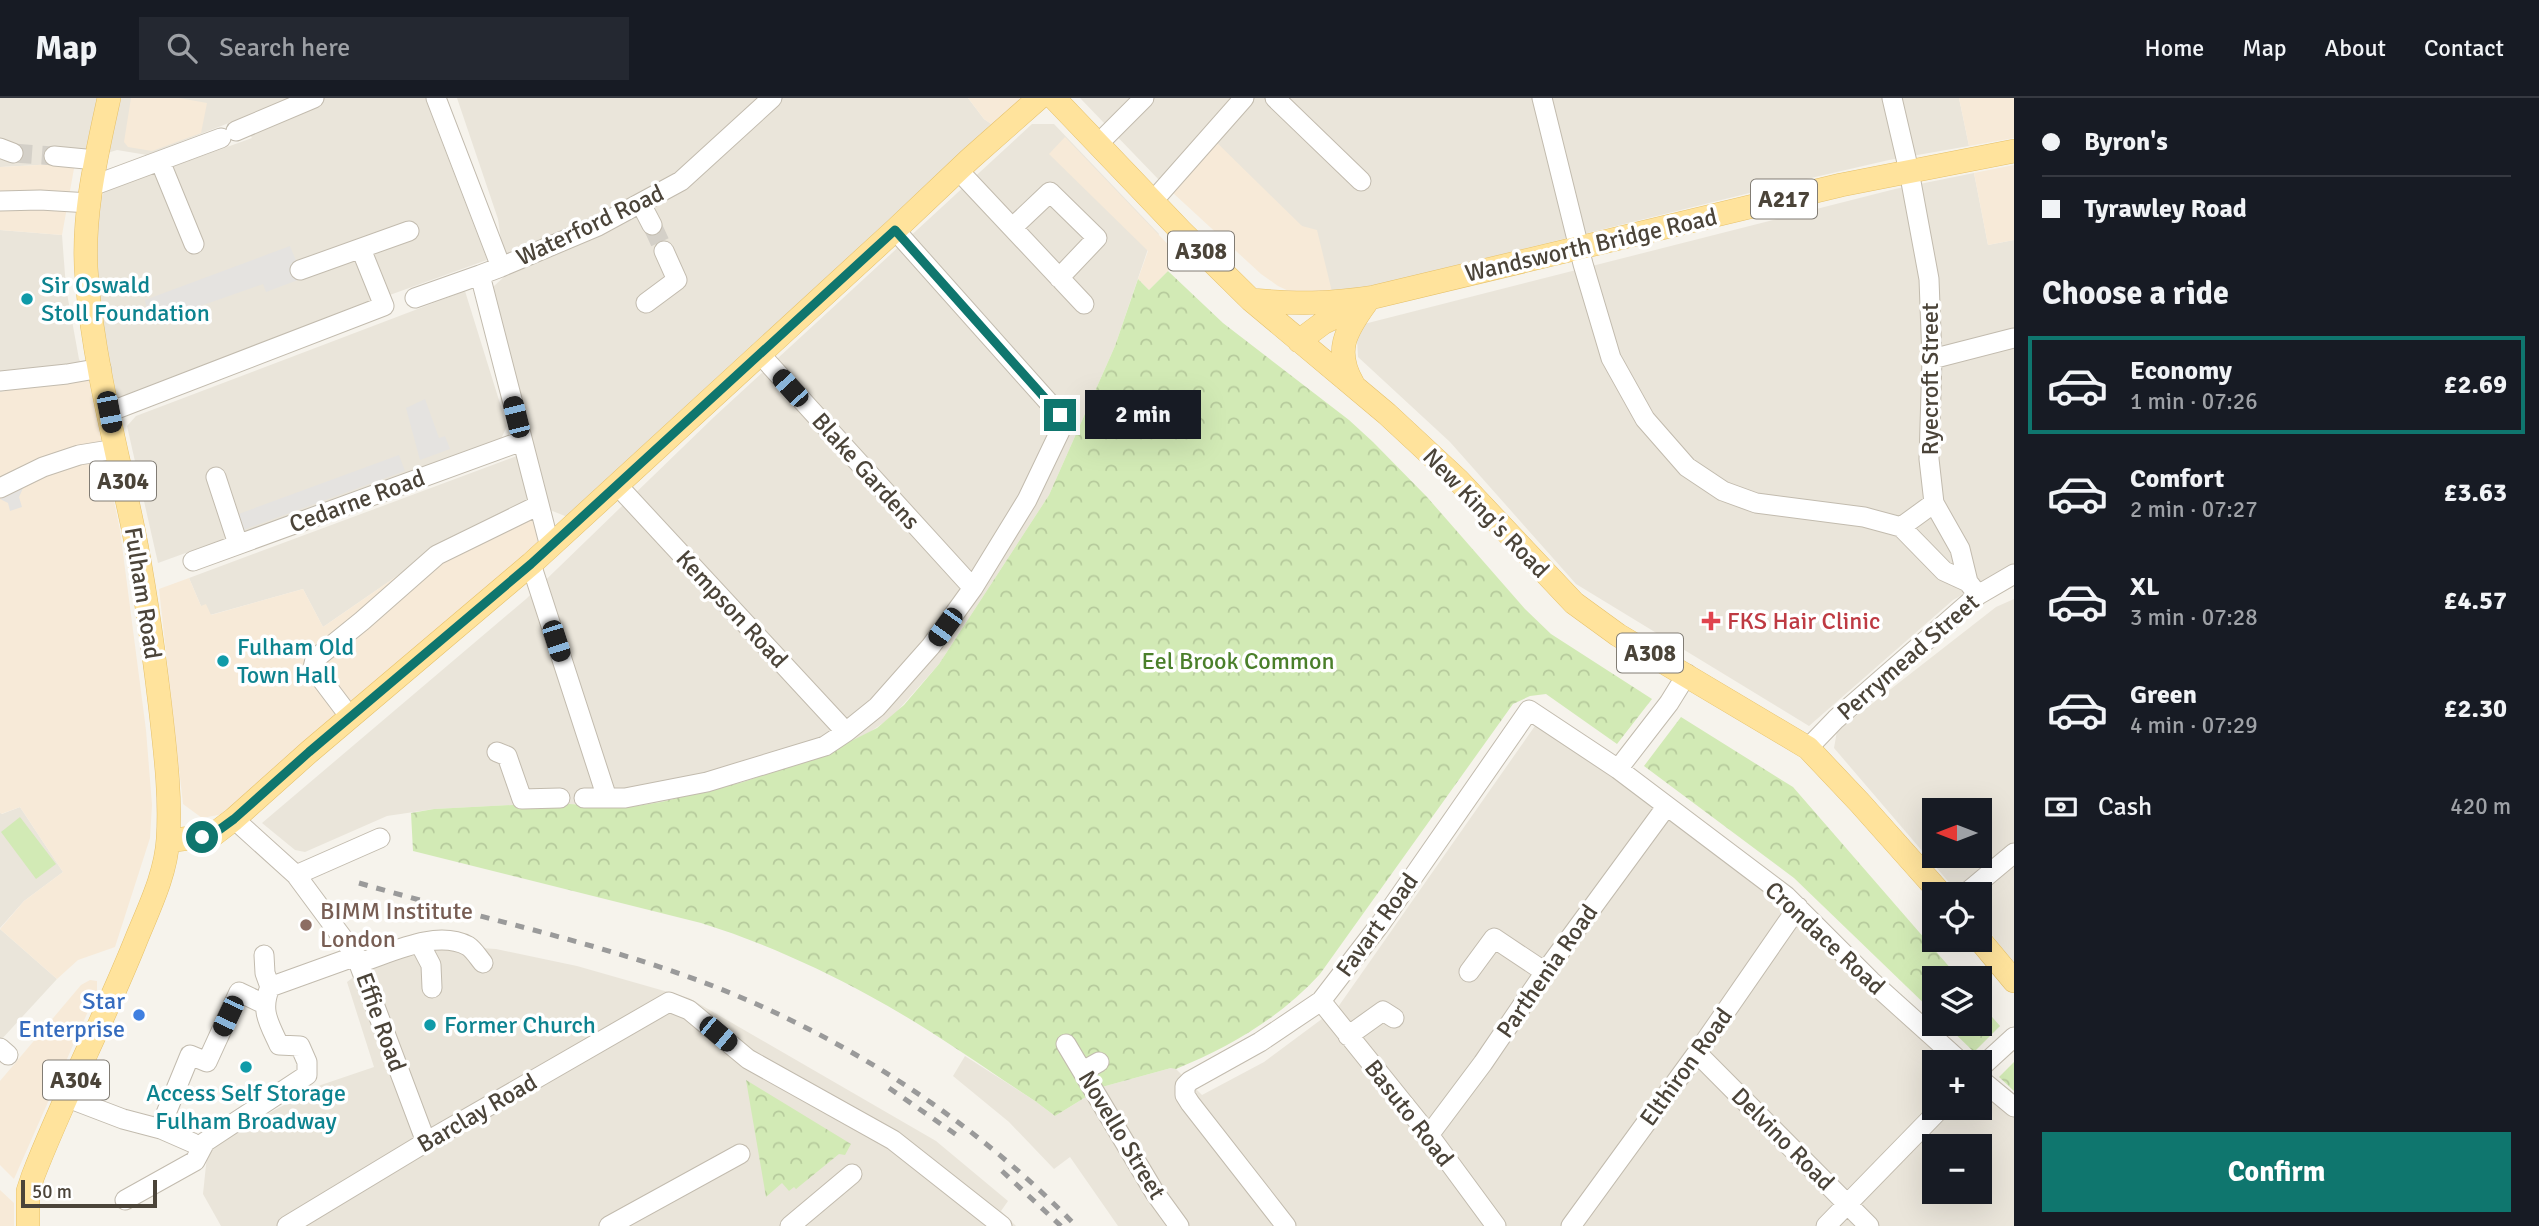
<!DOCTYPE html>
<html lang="en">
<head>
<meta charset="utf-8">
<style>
  :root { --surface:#171b24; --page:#242831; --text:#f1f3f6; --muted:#9ea1a6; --line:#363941; --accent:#0f766e }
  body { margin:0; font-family:Signika,sans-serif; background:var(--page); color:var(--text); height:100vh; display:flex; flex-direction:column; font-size:26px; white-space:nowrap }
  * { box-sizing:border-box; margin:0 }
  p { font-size:23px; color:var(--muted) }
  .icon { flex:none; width:38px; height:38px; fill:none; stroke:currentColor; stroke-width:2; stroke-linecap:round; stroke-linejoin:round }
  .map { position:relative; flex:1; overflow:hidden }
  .details { display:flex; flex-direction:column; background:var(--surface); width:525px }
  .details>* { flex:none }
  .guide { display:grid; align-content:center; height:154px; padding:0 28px; background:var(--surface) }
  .needle { width:46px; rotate:270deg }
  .buttons { position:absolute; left:1922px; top:700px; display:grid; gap:14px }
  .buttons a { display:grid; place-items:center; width:70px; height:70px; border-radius:0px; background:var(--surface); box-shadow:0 7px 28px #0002; font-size:35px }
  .scale { position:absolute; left:21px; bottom:18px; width:136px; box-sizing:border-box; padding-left:7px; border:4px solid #4b4439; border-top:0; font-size:19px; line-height:24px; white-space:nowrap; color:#4b4439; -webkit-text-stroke:5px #fff; paint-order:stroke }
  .end { position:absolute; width:32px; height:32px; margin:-16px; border:9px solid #0f766e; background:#fff; box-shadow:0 0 0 4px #fff }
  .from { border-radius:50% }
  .bubble { position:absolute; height:49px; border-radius:0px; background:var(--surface); box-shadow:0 7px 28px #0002; font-size:23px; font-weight:700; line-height:49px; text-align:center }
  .car { position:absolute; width:21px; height:42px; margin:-21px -10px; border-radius:9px; box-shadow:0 0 5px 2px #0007; background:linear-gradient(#222 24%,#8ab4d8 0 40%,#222 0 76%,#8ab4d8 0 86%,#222 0) }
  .guide b { display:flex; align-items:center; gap:24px; height:66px; font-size:26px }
  .guide b+b { border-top:2px solid var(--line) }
  .guide i { width:18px; height:18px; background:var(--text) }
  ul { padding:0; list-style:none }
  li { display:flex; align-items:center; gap:21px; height:98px; margin:0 14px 10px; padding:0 14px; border:4px solid transparent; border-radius:0px }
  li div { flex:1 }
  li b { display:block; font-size:26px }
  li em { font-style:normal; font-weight:700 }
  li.active { border-color:var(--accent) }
  li>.icon { width:63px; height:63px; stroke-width:1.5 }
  h2 { padding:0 28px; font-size:32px; line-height:84px }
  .pay { display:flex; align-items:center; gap:18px; height:77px; padding:0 28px; font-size:26px }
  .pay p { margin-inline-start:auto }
  .cta { display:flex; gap:14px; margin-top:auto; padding:14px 28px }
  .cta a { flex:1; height:80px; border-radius:0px; background:var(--accent); color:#fff; font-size:28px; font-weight:700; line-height:80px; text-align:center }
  header { display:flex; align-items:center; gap:42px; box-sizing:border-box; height:98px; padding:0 35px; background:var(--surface); border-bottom:2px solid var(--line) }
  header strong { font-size:33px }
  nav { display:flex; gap:38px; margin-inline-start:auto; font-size:24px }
  .search { width:490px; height:63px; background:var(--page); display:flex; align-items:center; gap:18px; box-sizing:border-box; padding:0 24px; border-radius:0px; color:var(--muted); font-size:26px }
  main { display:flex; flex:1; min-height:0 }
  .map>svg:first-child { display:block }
</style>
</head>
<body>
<header>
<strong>Map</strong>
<div class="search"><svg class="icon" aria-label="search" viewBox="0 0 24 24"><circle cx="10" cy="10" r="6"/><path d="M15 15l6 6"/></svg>Search here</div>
<nav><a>Home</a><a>Map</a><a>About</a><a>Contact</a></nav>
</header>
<main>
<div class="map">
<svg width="2014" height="1128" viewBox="0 0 2014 1128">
  <defs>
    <pattern id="park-crowns" width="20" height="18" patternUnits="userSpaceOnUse" patternTransform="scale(1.75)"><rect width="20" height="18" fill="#d2eab5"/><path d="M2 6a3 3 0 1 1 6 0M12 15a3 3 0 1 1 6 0" fill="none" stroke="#b6ca9c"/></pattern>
  </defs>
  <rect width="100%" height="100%" fill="#f6f3ec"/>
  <path fill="#eae5da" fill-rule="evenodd" d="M0 0H425L487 162 323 221 126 301 113 298 94 196 95 108 105 93 252 40 239 21 147 57 117 52 75 65 0 69Z
    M457 0H968L984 21 997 30 570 420 550 412 493 189 506 177 498 121Z
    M1080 0H1959L1969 48 1889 62 1798 83 1333 198 1302 128 1160 83Z
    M1032 26H1054L1159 136 1149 148 1115 248 1049 397 939 566 893 618 870 634 827 655 743 683 661 704 630 709 549 705 434 711 387 718 305 754 295 752 262 725 526 501 714 319Z
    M1974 75 1988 147 2014 142V469L1953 502 1809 628 1576 486 1450 344 1358 259 1357 242 1364 226 1895 91Z
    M0 132 62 137 66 190 79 261 89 283 68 282 0 294Z
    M465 193 507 328 501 341 158 465 127 328 136 318Z
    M517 358 531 406 429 456 323 529 303 491 210 517 201 508 189 480Z
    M2014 501V866L1979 820V796H1959L1834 650 1837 633 1996 509ZM1934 712H1979V758H1934Z
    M1537 625 1787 805 1948 964H1934V1010H1979V992L2014 1019V1128H1118L1070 1059 1054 1071 1009 1024 953 978 965 958 1035 1003 1055 1018 1102 989 1171 970H1175L1202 997 1264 964 1338 909ZM1934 1048H1979V1094H1934Z
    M20 709 63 774 24 803 0 830V714L2 716Z
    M0 831 57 881 0 943Z
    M449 848 496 851 577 868 689 900 936 1043 1008 1103 1001 1113 1016 1128H221L203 1096 208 1048 321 987 374 969 347 884 369 867Z"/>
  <path fill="#f7ead8" d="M131 0H179L207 5 201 35 152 53 128 49 124 44Z
    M968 0H1023L997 30 984 21Z
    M1959 0H2014V40L1969 48Z
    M1206 34 1302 128 1317 132 1333 198 1291 194 1278 188 1261 176 1160 83Z
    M1065 39 1181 160 1149 192 1138 181 1148 153 1049 56Z
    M75 65 62 137 0 132V69Z
    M2014 67V142L1988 147 1974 75Z
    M68 282 89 283 120 432 146 632 152 707 150 740 115 849 78 862 57 881 0 831 24 803 63 774 20 709 1 716 0 714V294Z
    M531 406 539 439 533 454 229 715 202 720 183 706 159 491 189 480 201 508 206 506 211 517 303 491 323 529 429 456Z
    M90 882 97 883V893L14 1081 0 1067V983L81 887Z
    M0 1092 14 1105V1128H0Z"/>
  <path fill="#d2eab5" d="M20 719 56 766 36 781 1 734Z"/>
  <path fill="url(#park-crowns)" d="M1168 173 1223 225 1349 322 1373 344 1427 399 1525 511 1551 536 1652 601 1617 646 1546 596 1530 598 1513 606 1320 876C1281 919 1230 949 1176 971L1171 970 1102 989 1055 1018 1035 1003C980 967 926 928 868 897 815 868 759 843 701 825L413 753 411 715 434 711 549 705 630 709 661 704 743 684 827 655 877 630 904 607 939 566 1049 397 1115 248 1138 181 1149 192Z
    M1681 619 1793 689 1959 880H1934V915L1794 780 1644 668Z
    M1979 904 2000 928 1974 954 1945 926H1979Z
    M2014 964V993L1999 979Z
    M746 982 851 1046 845 1057 839 1056 796 1091 794 1089 789 1093 782 1085 766 1099Z"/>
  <path fill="#e5e3e0" d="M290 148 303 180 266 194 263 186 149 226 145 202Z
    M425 301 439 340 445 338 450 351 420 362 406 310Z
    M399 357 405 373 243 432 236 417Z
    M23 390 19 399 22 409 10 413 8 405 0 401Z"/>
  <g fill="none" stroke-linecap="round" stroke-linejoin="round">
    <path stroke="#d4d0c8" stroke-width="19" stroke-dasharray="19 10" stroke-linecap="butt" d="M13 55 54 58
      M652 127 664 153"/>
    <g stroke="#c2bbae" stroke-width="21">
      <path id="minor" d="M436 0 501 169 480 177 550 449
        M1275 0 1361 83
        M1542 0 1583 166 1611 260 1645 321 1687 369 1723 393 1756 405 1864 419 1901 429 1944 473 1968 484 1978 497
        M1892 0 1909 73 1929 181 1932 261 1929 361 1934 405 1960 451 1968 484
        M236 33 314 0
        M1098 46 1144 0
        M0 50 13 55
        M54 58 96 62
        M160 63 194 146
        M958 72 1084 206
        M92 88 221 40
        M0 103 40 102 90 105
        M1153 103 1244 0
        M641 106 652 127
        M1013 129 1050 94 1097 140 1059 180
        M501 169 598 128 681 83 772 0
        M300 172 409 133
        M415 200 480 177
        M646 205 677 182 664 153
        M759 255 973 490
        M1932 261 2014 240
        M0 283 67 276 101 270
        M109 314 384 208 361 151
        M216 379 238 446
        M618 388 846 634
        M0 390 43 369 79 357 116 351
        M1901 429 1934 405
        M193 463 522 343
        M531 466 607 700
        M350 619 313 570 315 561 362 523 437 457 539 407
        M1808 650 1836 621 1978 497 2014 476
        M497 654 507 658 522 701 560 700
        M1618 671 1669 605 1687 576
        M584 700H625L707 684 825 648 846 634 877 609 931 548 973 490 1027 402 1061 331 1060 317 895 132
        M234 721 296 777 356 858 426 1044
        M296 777 380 740
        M1965 796 2014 755
        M420 846 431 867 432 890
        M264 857 265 875 270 889
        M359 865C391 855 436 831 468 848 474 852 478 859 483 865
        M1469 874 1494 840 1545 874
        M1321 903 1429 1037 1496 1128
        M1348 938 1383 913 1394 920
        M1066 946 1155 1095 1179 1128
        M0 950 8 957
        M1697 955 1869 1128
        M1979 971 2014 939
        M1083 973 1099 964
        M1979 980 2014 1009
        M68 1000 123 1021 161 1031 193 1045
        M160 1030 190 957 207 964 239 894 264 906
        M1429 1037 1483 965 1545 874 1666 709
        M125 1102 195 1063 205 1044 307 977V964L300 948 279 947C269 925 260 913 270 889L356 858
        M287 1128 426 1044 669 904 689 912 748 961 893 1042 1002 1128
        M609 1128 740 1056
        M790 1128 852 1076
        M1286 1128 1190 1005 1185 997V988L1190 983 1260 944 1321 903 1381 825 1529 612 1618 671 1786 798 1871 883 1961 964
        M1571 1128 1697 955 1798 809
        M1826 1128 1941 1010"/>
    </g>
    <g stroke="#e6c16a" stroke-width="24">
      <path id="major" d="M1054 0 1181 133 1251 202 1387 316 1458 382 1574 505 1618 537 1808 650 1860 705 1941 796
        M1251 202C1296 206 1329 206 1374 199L1841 87 2014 53
        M1299 243 1323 225 1356 209
        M1353 286C1334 253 1345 234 1366 205
        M168 743 213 737 234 721 309 654 531 466 895 132 970 61 1039 0
        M1979 841 2014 883
        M28 1128V1093L33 1078C64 998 104 922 136 842 149 810 166 776 168 741 171 697 165 652 160 607 153 548 145 489 133 430 116 348 94 266 87 183 81 122 96 59 109 0"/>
    </g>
    <use href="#minor" stroke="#fff" stroke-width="19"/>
    <use href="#major" stroke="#ffe39c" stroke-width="23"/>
    <path stroke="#9a9a9a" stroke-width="5" stroke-dasharray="9 9" stroke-linecap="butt" d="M359 785C461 815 565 837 666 871 819 922 964 1012 1076 1128
      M889 990 961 1040
      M1002 1073 1061 1128"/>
  </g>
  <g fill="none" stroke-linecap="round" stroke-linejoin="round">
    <path stroke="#0f766e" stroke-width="9" d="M202 739 212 737 234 721 309 654 531 466 895 132 1060 317"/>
  </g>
  <g fill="#0f9aa8" stroke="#fff" stroke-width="2.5">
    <circle cx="27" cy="201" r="7"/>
    <circle cx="223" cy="563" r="7"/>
    <circle cx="430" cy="927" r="7"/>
    <circle cx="246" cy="969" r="7"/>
  </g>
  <path fill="#e0444e" stroke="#fff" stroke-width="2.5" d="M1707.5 512.5h7v7h7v7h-7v7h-7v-7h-7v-7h7z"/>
  <circle fill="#8d6e63" stroke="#fff" stroke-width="2.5" cx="306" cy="827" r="7"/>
  <circle fill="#3f7fe0" stroke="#fff" stroke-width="2.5" cx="139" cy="917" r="7"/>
  <g text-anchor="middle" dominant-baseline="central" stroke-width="7" stroke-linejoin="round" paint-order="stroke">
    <g fill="#fff" stroke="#817c74" stroke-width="2">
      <rect x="1751" y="81.5" width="66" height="39" rx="5"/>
      <rect x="1168" y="133.5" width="66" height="39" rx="5"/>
      <rect x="90" y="363.5" width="66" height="39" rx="5"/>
      <rect x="1617" y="535.5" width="66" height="39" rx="5"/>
      <rect x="43" y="962.5" width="66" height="39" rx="5"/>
    </g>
    <g font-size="23" font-weight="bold" fill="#4b4439">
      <text x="1784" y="101">A217</text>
      <text x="1201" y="153">A308</text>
      <text x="123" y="383">A304</text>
      <text x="1650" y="555">A308</text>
      <text x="76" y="982">A304</text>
    </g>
    <g font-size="24" fill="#4b4439" stroke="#fff">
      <text transform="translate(590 127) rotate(-25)">Waterford Road</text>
      <text transform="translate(1591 147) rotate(-13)">Wandsworth Bridge Road</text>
      <text transform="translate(1930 281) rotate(-90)">Ryecroft Street</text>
      <text transform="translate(866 373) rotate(48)">Blake Gardens</text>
      <text transform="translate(357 403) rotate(-20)">Cedarne Road</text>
      <text transform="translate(1486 415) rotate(46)">New King's Road</text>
      <text transform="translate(143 495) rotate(81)">Fulham Road</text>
      <text transform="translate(732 511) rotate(47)">Kempson Road</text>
      <text transform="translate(1908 559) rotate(-41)">Perrymead Street</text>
      <text transform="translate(1377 827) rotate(-54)">Favart Road</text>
      <text transform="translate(1825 840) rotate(43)">Crondace Road</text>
      <text transform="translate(1547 873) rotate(-55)">Parthenia Road</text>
      <text transform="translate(381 924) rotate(70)">Effie Road</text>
      <text transform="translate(1686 969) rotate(-54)">Elthiron Road</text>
      <text transform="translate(477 1015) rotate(-30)">Barclay Road</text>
      <text transform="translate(1409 1015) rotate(52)">Basuto Road</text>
      <text transform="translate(1122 1037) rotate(59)">Novello Street</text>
      <text transform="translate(1783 1041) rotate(45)">Delvino Road</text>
    </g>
    <g font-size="24" fill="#0d838f" stroke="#fff" text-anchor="start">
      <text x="41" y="187">Sir Oswald<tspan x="41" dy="28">Stoll Foundation</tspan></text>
      <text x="237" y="549">Fulham Old<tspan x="237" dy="28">Town Hall</tspan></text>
      <text x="444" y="927">Former Church</text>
      <text x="246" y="995" text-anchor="middle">Access Self Storage<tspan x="246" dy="28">Fulham Broadway</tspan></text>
    </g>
    <g font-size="24" fill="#be3a42" stroke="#fff" text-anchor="start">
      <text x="1727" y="523">FKS Hair Clinic</text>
    </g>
    <g font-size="24" fill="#4a7f2a" stroke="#fff">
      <text x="1238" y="563">Eel Brook Common</text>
    </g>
    <g font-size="24" fill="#785e54" stroke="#fff" text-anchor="start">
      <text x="320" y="813">BIMM Institute<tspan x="320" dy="28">London</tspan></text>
    </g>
    <g font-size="24" fill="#366cbe" stroke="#fff" text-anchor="end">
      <text x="125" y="903">Star<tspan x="125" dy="28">Enterprise</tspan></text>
    </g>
  </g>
</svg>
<div class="buttons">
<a><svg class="needle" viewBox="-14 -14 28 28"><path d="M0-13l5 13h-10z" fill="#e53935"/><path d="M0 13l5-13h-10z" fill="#9ea1a6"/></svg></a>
<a><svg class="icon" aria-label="locate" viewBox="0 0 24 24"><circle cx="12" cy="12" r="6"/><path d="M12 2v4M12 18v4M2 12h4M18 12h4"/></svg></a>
<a><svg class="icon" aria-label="layers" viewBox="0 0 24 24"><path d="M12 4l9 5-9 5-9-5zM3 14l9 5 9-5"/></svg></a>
<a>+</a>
<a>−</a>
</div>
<div class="scale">50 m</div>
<i class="end from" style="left:202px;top:739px"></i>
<i class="end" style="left:1060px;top:317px"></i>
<div class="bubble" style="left:1085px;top:292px;width:116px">2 min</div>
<i class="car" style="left:790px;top:290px;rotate:318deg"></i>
<i class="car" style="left:109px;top:314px;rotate:169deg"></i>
<i class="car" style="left:516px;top:319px;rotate:346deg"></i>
<i class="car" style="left:945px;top:529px;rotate:216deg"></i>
<i class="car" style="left:556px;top:543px;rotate:162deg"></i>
<i class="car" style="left:228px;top:918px;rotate:205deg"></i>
<i class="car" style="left:718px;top:936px;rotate:130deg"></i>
</div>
<section class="details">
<div class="guide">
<b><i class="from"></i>Byron's</b>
<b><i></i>Tyrawley Road</b>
</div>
<h2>Choose a ride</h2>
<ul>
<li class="active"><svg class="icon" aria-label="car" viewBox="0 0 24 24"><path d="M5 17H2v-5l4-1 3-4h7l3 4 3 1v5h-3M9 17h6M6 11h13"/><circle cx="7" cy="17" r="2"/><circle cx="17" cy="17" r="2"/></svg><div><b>Economy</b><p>1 min · 07:26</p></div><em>£2.69</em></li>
<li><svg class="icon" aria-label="car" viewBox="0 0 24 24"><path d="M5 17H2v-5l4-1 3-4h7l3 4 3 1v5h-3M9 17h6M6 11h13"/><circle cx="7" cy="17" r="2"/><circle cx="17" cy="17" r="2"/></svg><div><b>Comfort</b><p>2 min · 07:27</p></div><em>£3.63</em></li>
<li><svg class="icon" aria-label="car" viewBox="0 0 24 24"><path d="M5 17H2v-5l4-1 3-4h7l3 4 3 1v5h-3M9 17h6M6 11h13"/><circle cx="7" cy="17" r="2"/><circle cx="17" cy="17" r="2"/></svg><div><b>XL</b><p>3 min · 07:28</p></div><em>£4.57</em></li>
<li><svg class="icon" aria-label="car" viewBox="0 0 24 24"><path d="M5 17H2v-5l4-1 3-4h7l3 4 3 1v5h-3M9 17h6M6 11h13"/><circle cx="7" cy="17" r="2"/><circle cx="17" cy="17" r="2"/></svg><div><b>Green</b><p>4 min · 07:29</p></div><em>£2.30</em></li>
</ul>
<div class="pay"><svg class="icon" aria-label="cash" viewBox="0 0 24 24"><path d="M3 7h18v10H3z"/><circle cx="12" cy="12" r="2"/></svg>Cash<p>420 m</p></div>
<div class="cta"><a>Confirm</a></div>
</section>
</main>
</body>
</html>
